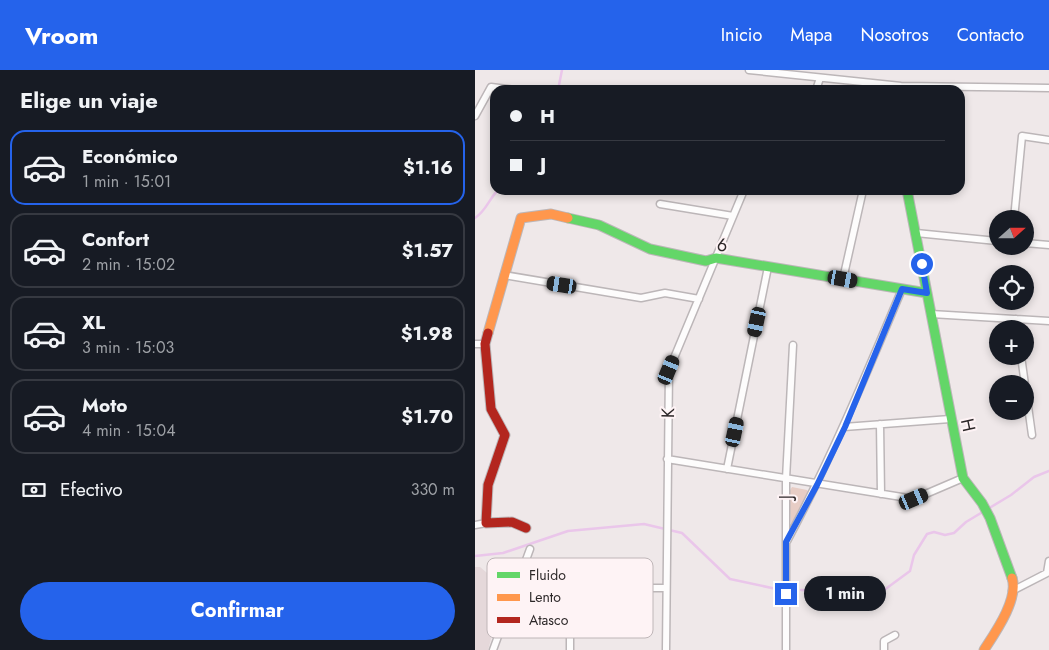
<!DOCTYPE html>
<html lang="es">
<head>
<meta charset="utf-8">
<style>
  :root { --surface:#171b24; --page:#242831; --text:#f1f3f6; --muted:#9ea1a6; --line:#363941; --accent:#2563eb }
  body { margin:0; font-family:Jost,sans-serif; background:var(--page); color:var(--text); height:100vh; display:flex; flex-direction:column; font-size:19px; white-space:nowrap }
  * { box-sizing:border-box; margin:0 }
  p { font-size:16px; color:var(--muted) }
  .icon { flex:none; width:28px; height:28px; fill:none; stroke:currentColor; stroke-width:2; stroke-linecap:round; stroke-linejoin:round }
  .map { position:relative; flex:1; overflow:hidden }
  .details { display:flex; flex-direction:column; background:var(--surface); width:475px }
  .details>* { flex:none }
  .banner { position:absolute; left:15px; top:15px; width:475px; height:110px; border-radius:15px; box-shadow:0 2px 8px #0003; display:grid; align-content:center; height:110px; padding:0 20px; background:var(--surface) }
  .needle { width:32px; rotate:69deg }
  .fabs { position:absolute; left:514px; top:140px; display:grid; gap:10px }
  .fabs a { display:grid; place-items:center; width:45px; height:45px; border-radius:50%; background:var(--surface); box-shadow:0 2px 8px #0003; font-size:25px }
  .end { position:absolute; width:22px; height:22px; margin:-11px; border:6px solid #2563eb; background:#fff; box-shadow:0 0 0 2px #fff }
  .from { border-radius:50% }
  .bubble { position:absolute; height:35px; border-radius:18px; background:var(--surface); box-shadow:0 2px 8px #0003; font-size:16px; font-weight:700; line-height:35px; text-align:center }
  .car { position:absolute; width:15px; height:30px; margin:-15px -8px; border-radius:6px; box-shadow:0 0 4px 1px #0007; background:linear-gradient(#222 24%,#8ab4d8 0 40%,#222 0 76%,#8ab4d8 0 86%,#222 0) }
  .banner b { display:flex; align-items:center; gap:18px; height:48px; font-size:19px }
  .banner b+b { border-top:1px solid var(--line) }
  .banner i { width:12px; height:12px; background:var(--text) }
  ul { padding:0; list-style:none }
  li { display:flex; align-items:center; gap:15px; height:75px; margin:0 10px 8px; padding:0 10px; border:2px solid var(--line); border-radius:15px }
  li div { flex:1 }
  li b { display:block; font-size:19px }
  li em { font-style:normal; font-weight:700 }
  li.selected { border-color:var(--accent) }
  li>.icon { width:45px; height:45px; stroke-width:1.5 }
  h2 { padding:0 20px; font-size:22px; line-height:60px }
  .pay { display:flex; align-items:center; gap:12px; height:55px; padding:0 20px; font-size:19px }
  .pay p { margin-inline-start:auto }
  .button { display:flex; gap:10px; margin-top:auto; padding:10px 20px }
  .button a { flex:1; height:58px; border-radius:30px; background:var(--accent); color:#fff; font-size:20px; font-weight:700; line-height:58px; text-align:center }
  header { display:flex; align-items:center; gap:30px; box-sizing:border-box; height:70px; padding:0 25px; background:var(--accent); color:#fff }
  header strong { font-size:24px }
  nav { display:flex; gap:28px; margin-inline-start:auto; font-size:18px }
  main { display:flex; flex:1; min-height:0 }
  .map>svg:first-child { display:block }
</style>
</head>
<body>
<header>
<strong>Vroom</strong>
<nav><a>Inicio</a><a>Mapa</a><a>Nosotros</a><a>Contacto</a></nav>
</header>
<main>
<section class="details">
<h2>Elige un viaje</h2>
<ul>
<li class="selected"><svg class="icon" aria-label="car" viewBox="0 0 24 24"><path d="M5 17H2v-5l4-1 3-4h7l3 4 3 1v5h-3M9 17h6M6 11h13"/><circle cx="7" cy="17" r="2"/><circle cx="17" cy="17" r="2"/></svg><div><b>Económico</b><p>1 min · 15:01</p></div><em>$1.16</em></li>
<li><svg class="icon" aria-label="car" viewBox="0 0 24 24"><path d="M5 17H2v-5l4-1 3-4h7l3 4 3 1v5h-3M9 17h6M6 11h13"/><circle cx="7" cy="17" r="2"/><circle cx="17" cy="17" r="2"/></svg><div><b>Confort</b><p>2 min · 15:02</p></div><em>$1.57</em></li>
<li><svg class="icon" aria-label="car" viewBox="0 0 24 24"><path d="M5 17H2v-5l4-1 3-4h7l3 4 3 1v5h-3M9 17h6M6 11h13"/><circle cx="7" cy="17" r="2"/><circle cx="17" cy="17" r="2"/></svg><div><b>XL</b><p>3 min · 15:03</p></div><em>$1.98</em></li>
<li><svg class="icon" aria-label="car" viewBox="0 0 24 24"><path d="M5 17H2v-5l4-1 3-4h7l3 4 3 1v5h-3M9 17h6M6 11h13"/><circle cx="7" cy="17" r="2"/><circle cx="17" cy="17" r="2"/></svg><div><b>Moto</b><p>4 min · 15:04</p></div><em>$1.70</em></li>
</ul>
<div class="pay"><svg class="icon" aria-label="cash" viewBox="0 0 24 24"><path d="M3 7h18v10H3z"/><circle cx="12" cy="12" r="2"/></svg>Efectivo<p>330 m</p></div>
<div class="button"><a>Confirmar</a></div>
</section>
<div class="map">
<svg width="574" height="580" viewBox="0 0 574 580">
  <rect width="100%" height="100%" fill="#efe8e9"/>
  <path fill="#e5d8da" d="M0 497H5L30 518 13 580H0Z"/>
  <path fill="#e7cdc5" d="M317 417 332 420 334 423 316 455 314 422Z"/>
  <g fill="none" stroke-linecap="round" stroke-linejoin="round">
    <path stroke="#eac6ea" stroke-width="2.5" d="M83 20 87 0
      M0 148C11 141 14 129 23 120
      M0 486 28 483 93 461 169 454 207 463 255 509 306 520
      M326 520 348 521 391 530 401 526 435 501 439 485 452 464 459 462 470 465 479 463 491 452 536 425 559 407 574 401"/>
    <g stroke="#bcb6b8" stroke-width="9">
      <path id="street" d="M274 0 426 16 574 18
        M341 20 345 8
        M0 46 16 17 40 20
        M185 134 258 146
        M539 149 547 66 574 70
        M441 163 522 171
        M550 173 574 175
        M29 205 166 228 190 223 224 229
        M368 209 388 120
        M456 244 574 251
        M541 249 542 259
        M0 274H10
        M546 286 557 365
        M405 354 406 424
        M369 357 475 349
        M192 389 439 429 488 408
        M252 399 293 197
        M0 455 11 453
        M312 471C356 389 391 305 427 219
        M537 521 572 503 574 491
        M18 580 55 479
        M95 580V518H190
        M191 580 194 300 269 120
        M311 580V409L318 275
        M409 580V571L420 565"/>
    </g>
    <g stroke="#bcb6b8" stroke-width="11">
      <path id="fast" d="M432 120 488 408 507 433 515 448 537 508
        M93 148 124 155 175 179 231 191 241 188 452 223"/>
    </g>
    <g stroke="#bcb6b8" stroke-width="11">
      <path id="slow" d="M13 263 46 148 76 144 93 148
        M509 580C520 563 544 529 537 508"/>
    </g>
    <g stroke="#bcb6b8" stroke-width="11">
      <path id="jam" d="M13 263 10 274 16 339 30 365 13 415 11 453 37 452 51 458"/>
    </g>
    <use href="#street" stroke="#fdfcfc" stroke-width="6"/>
    <use href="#fast" stroke="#63d668" stroke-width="9"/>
    <use href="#slow" stroke="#ff974d" stroke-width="9"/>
    <use href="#jam" stroke="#b3261e" stroke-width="9"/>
  </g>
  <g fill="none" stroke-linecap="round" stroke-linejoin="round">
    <path stroke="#2563eb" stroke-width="6" d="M311 524V472L342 415 370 357 427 219 452 223 447 194"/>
  </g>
  <g text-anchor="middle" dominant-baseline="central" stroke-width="4" stroke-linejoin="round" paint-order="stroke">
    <g font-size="18" fill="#2c2728" stroke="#fef3f5">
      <text transform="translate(247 175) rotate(1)">6</text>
      <text transform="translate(193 343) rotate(-89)">K</text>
      <text transform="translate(493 355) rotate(78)">H</text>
      <text transform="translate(311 427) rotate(-90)">J</text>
    </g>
  </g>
  <rect x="12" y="488" width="166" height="80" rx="8" fill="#fef3f5" stroke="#bfb6b8" stroke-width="1"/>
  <rect x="22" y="502" width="23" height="6" fill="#63d668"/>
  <rect x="22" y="524" width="23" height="7" fill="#ff974d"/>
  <rect x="22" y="547" width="23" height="6" fill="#b3261e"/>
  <g font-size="14" fill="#2c2728">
    <text x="54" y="510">Fluido</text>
    <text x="54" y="532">Lento</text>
    <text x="54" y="555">Atasco</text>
  </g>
</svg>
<div class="fabs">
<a><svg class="needle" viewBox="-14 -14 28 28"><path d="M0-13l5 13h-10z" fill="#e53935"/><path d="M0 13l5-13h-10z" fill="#9ea1a6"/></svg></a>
<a><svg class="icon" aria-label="locate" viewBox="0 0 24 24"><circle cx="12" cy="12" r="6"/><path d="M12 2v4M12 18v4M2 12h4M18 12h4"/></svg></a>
<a>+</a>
<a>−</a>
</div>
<i class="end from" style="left:447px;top:194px"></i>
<i class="end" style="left:311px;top:524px"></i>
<div class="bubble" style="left:329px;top:506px;width:82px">1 min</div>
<i class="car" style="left:368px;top:209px;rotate:100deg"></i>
<i class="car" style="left:87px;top:215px;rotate:279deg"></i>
<i class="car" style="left:282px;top:252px;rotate:192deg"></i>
<i class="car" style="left:194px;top:300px;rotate:23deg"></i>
<i class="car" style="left:260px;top:362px;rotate:12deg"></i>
<i class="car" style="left:439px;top:429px;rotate:67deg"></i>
<div class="banner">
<b><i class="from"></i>H</b>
<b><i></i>J</b>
</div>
</div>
</main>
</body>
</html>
